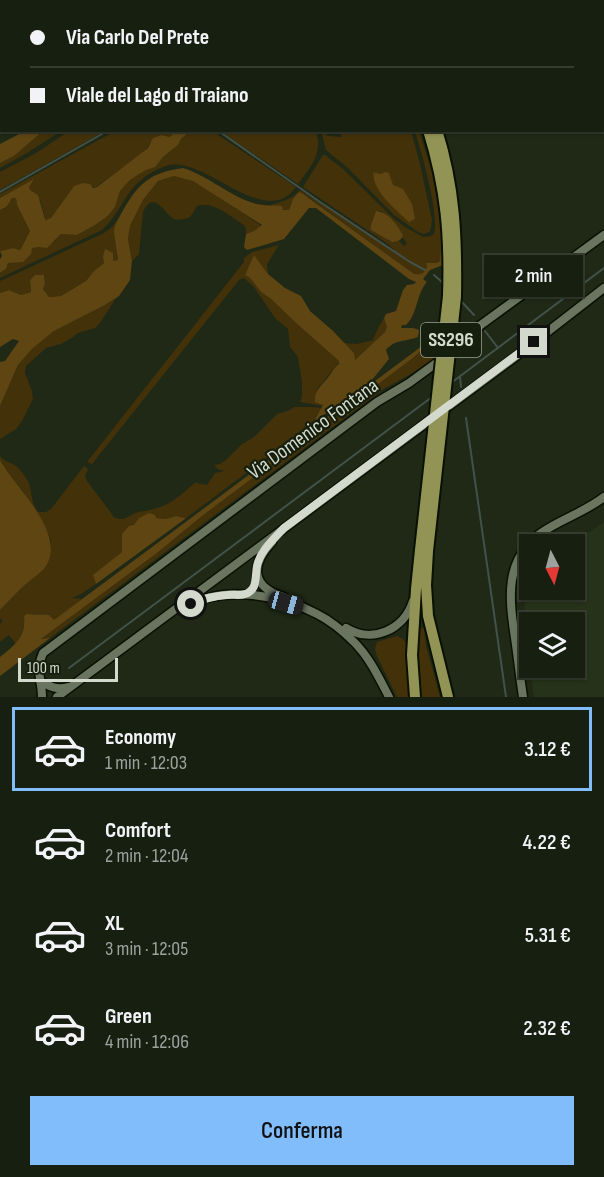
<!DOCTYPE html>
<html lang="it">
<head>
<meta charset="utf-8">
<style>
  :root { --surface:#171f10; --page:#202719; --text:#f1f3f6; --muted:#9ea29f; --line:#363d30; --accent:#81bdfa }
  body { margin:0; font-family:"Sofia Sans Condensed",sans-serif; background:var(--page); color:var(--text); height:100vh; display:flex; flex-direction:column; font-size:22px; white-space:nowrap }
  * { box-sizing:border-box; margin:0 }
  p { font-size:20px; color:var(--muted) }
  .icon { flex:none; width:33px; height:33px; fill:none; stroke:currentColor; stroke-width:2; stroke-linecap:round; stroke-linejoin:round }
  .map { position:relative; height:697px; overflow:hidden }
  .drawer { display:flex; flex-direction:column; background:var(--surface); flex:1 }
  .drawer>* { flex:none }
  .guide { position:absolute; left:0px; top:0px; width:604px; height:132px; box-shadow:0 2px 4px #0004,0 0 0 2px var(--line); display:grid; align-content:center; height:132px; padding:0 30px; background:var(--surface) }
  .needle { width:39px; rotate:174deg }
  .buttons { position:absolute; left:519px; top:534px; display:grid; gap:12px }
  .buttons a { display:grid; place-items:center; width:66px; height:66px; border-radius:0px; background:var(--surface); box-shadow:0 2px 4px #0004,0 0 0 2px var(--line); font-size:30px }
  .scale { position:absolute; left:18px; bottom:15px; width:100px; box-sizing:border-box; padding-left:6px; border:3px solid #d3dacd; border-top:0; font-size:16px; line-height:21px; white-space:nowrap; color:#d3dacd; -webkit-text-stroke:4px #161f0d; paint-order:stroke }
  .end { position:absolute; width:27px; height:27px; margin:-14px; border:8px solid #d3dacd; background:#111; box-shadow:0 0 0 3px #111 }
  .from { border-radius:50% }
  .bubble { position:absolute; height:42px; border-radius:0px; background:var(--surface); box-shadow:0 2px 4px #0004,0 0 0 2px var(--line); font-size:20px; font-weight:600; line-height:42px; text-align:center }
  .car { position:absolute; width:18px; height:36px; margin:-18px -9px; border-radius:8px; box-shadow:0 0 4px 2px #0007; background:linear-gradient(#222 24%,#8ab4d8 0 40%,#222 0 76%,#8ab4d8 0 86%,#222 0) }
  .guide b { display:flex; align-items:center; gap:21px; height:57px; font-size:22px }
  .guide b+b { border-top:2px solid var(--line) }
  .guide i { width:15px; height:15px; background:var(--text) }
  ul { padding:10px 0 0; list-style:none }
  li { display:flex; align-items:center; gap:18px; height:84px; margin:0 12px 9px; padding:0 18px; border:3px solid transparent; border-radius:0px }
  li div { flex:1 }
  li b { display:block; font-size:22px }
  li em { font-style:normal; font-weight:600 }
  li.active { border-color:var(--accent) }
  li>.icon { width:54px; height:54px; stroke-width:1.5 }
  .cta { display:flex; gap:12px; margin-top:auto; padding:12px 30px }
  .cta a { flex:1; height:69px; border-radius:0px; background:var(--accent); color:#111; font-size:24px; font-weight:600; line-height:69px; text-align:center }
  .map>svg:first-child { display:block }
</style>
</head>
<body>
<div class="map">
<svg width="604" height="697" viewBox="0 0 604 697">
  <rect width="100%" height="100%" fill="#1f2916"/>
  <path fill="#263219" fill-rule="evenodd" d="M604 522V697H534L523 623 528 576 529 575 530 590H574V544H572ZM530 622H574V668H530Z"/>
  <path fill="#43310a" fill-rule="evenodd" d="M43 131H61L27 153 0 168V163L14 156Z
    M69 131H105L0 190V172L36 153Z
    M115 131H171L172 135 169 137 150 143 148 147 141 154 96 187 74 186 51 218 46 221 40 200 30 190 29 187 33 180 0 198V194Z
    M192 131H316C323 154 311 166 298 184L223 133H218V135L296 187C264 232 204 153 166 166 150 171 136 182 127 196 119 208 113 220 102 230L0 278V273L6 269 8 263 16 262 31 248 54 242 61 234 77 235 95 225 108 216 115 207 120 191 130 180 146 170 155 166 163 157 178 145 181 139Z
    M321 131 328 136 342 137 338 131H411L420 164 432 220 431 228 429 232 424 234 418 232 394 215 348 168 326 150Z
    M415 131H419L434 178 439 207 442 247 440 261 437 263H426C428 269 425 272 420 275L413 274 308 197 294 199 289 210H283L270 205C282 202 292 199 300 190L390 249 395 251 388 244 303 187 323 155H325L343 169 393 218 405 227 423 237 431 236 434 234C440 216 421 151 415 131ZM381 211 388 216 403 235 402 237 407 243 404 246 398 240 392 242 372 230 376 212Z
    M174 176 193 180 262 226 254 231 246 234V229L244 225C231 217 212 200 197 206 195 208 194 212 192 214 190 218 188 218 184 219 181 220 176 220 174 219 165 215 154 188 143 212L139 254 132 261 128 239 130 226 143 200 158 181Z
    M14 197 16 198 17 205 30 231C25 237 24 244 20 250L13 248 0 251V210L4 209 12 198Z
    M121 215 114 230 118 260 113 261 103 257 104 263 94 271 86 281 61 296 49 297 43 289 45 284 44 275H35L30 280 31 292 21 295 9 290 0 293V281L104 233 112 227Z
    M279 245 267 264 268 274 254 256 245 275 250 278 261 292 271 299 296 323 339 361V363C331 370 325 381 317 389L323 406 300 402 302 397V382L298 357 290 347 288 329 275 318 254 287 244 278 239 280 92 464 87 462 244 262V258L252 252Z
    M116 298 100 323 95 328 78 333 73 337 61 344 46 348 26 366 25 373 32 391 33 399 22 421 16 429 0 439V406L18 365 32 349 54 331 105 305Z
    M384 318 387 327 385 332 354 361V353L344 343 357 344 373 340 378 328Z
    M436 345 435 358 409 375 385 388 50 638 40 640 157 553 202 516 413 358 426 347Z
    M294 407H312L322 408 316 416 315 418 318 419 185 519V518L176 516 166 519 156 518 134 525 122 534V552L94 575 96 584 81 594 72 598 83 599 53 621C43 615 35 611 24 616 25 626 22 635 16 644L9 635 0 642V624L2 622V619H0V610L25 585 44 569 50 557 51 541 44 525 23 491 5 468 0 460V456C6 463 9 461 16 466 20 469 25 476 28 481 33 492 30 502 38 512H46L51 509 84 466 88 469 85 476 87 481 114 517C123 522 127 517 135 513 141 511 139 512 145 511 153 510 164 506 171 502 181 496 189 487 197 481L196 483 207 485 215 473 224 471 218 469 214 465 220 464 226 460 242 444 254 437 277 414 290 410Z
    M424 628 426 646 440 697H419L416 629Z
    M397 636 403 639 406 644 409 697H397L376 654 375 648 377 642Z"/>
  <path fill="#5e4512" d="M25 131H43L14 156 0 163V144Z
    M171 131H191L181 139 178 145 163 157 155 167 146 170 130 180 120 191 115 207 108 216 95 225 77 235 61 234 47 248 39 247 32 248 31 254 23 262 8 263 6 269 0 273V259L2 256 0 251 13 248 20 250C24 244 26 237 30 231L17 205 16 198H12C9 203 7 208 0 210V198L34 179 29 187 30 190 38 195 45 219 46 220 51 218 74 186 83 183 90 184 93 188 97 187 148 148 153 138 162 135 169 137 172 135Z
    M183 168C209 176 230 197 257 204 265 206 274 205 282 206L283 210H289L293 199 299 192 303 194 414 274C421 275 424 274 427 267L426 263H437L440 261 441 249 442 246 443 265 430 270 423 279 427 282C416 294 418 314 406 325H402L401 328H413L419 330 418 337C406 342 395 339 386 350L389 359 372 380 318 419H315L323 405 315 402C314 389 323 385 329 376 333 371 334 367 339 364V361L296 323 271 299 261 292 250 278 245 275 254 255 268 274 285 288 301 296 310 311 333 331 354 353 355 360 385 332 387 327 384 318 386 314 396 311 403 290 407 285 414 284 416 282 409 279 316 208H309L284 239 247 250 244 247 246 234 254 231 262 225 193 181 174 176 158 181 143 200 130 226 128 239 132 261 130 280 119 296 105 305 54 331 32 349 18 365 0 406V362L5 361 19 341 13 339 0 347V293L9 290 21 295 31 292 30 280 35 275H44L45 284 43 289 49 297 61 296 86 281 94 271 104 263 103 257 105 249 113 253V261L118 260C117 251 115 241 114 232 114 226 118 220 121 214 137 185 148 173 183 168Z
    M374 171 375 173 381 174 385 172 389 173 393 185 403 189 412 204 415 219 409 222C397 210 370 190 374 171Z
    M376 211C389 212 397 225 403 235 402 240 397 242 392 242L371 230V225Z
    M426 343 423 349 413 358 202 516 157 553 41 639 50 638 0 676V657C15 645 26 637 24 616L27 614 49 615 54 620Z
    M0 460C15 487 70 536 44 569 39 574 32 579 26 584 17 592 9 601 0 610Z
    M149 513 155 515 156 518 166 519 176 516 185 518V519L96 584 93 575 122 552V534L129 526 134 525 139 518Z"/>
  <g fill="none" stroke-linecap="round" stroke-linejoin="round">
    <path stroke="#41524b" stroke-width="2" d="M217 130 320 202 410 262 425 270
      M0 192 109 130
      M434 275 443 283
      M460 300 474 315
      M485 331 498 348
      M460 377 461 387
      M451 383 604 268
      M466 418 506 697
      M69 668 432 397"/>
    <g stroke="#091102" stroke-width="11">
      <path id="minor" d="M272 542C250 565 251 587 284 597
        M188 606C224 585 282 595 317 614 331 621 344 632 354 642 370 658 379 678 389 697
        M346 628C372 644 404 630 413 601
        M40 681C50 687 57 690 68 687
        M42 697C42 680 35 670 43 653L377 402 409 383 454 350 478 327 604 235
        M57 697 519 354 604 288
        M523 697C520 677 518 658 515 638 509 598 504 560 541 533 561 519 585 512 604 497"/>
    </g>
    <g stroke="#091102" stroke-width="14">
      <path id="major" d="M354 0 356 2
        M364 0 366 2
        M428 551 426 585 428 616 448 697
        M415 697 412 655 416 589 420 550"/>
    </g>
    <use href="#minor" stroke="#6a7560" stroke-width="8"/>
    <use href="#major" stroke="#929455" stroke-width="10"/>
    <g stroke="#091102" stroke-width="14" stroke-linecap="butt">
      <path id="major-bridge" d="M420 550 448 296C450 235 446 189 428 130
        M428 551 456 297C457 238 455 187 437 130"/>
    </g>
    <use href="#major-bridge" stroke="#929455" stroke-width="10"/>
  </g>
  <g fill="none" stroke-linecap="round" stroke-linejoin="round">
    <path stroke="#d3dacd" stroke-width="8" d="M191 604C202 599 214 596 227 595 232 594 240 596 245 594 258 590 255 576 257 566 260 551 274 539 284 528L534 342"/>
  </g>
  <g text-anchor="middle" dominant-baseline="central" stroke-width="4.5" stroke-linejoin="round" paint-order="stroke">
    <rect fill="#161f0d" stroke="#9aa293" stroke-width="1.5" x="421" y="323" width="60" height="34" rx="4.5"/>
    <g font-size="20" font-weight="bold" fill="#d3dacd">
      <text x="451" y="340">SS296</text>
    </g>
    <g font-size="21" fill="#d3dacd" stroke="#161f0d">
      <text transform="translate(313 429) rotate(-36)">Via Domenico Fontana</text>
    </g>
  </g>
</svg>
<div class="buttons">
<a><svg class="needle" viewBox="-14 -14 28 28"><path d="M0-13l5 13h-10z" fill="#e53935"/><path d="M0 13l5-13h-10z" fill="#9ea29f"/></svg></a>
<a><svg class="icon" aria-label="layers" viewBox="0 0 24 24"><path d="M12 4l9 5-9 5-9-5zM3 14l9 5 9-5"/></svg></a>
</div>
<div class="scale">100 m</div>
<i class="end from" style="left:191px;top:604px"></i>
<i class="end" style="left:534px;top:342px"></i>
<div class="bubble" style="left:484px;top:255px;width:99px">2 min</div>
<i class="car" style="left:286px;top:603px;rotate:106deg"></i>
<div class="guide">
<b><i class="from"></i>Via Carlo Del Prete</b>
<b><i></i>Viale del Lago di Traiano</b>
</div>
</div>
<section class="drawer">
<ul>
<li class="active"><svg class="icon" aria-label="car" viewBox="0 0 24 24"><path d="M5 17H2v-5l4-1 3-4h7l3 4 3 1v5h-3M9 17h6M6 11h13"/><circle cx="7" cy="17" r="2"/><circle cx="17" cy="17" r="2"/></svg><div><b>Economy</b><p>1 min · 12:03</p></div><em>3.12 €</em></li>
<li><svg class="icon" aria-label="car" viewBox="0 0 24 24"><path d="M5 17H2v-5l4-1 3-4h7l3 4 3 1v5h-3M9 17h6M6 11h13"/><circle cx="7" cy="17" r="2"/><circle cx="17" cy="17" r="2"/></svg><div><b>Comfort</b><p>2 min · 12:04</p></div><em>4.22 €</em></li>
<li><svg class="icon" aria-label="car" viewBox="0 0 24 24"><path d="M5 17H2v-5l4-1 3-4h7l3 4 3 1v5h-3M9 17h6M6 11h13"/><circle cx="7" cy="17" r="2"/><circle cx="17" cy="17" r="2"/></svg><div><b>XL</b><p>3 min · 12:05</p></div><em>5.31 €</em></li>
<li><svg class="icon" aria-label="car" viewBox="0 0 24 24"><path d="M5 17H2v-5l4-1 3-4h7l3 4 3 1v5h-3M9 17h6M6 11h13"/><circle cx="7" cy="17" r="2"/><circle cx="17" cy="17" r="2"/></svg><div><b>Green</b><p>4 min · 12:06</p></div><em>2.32 €</em></li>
</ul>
<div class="cta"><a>Conferma</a></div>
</section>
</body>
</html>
